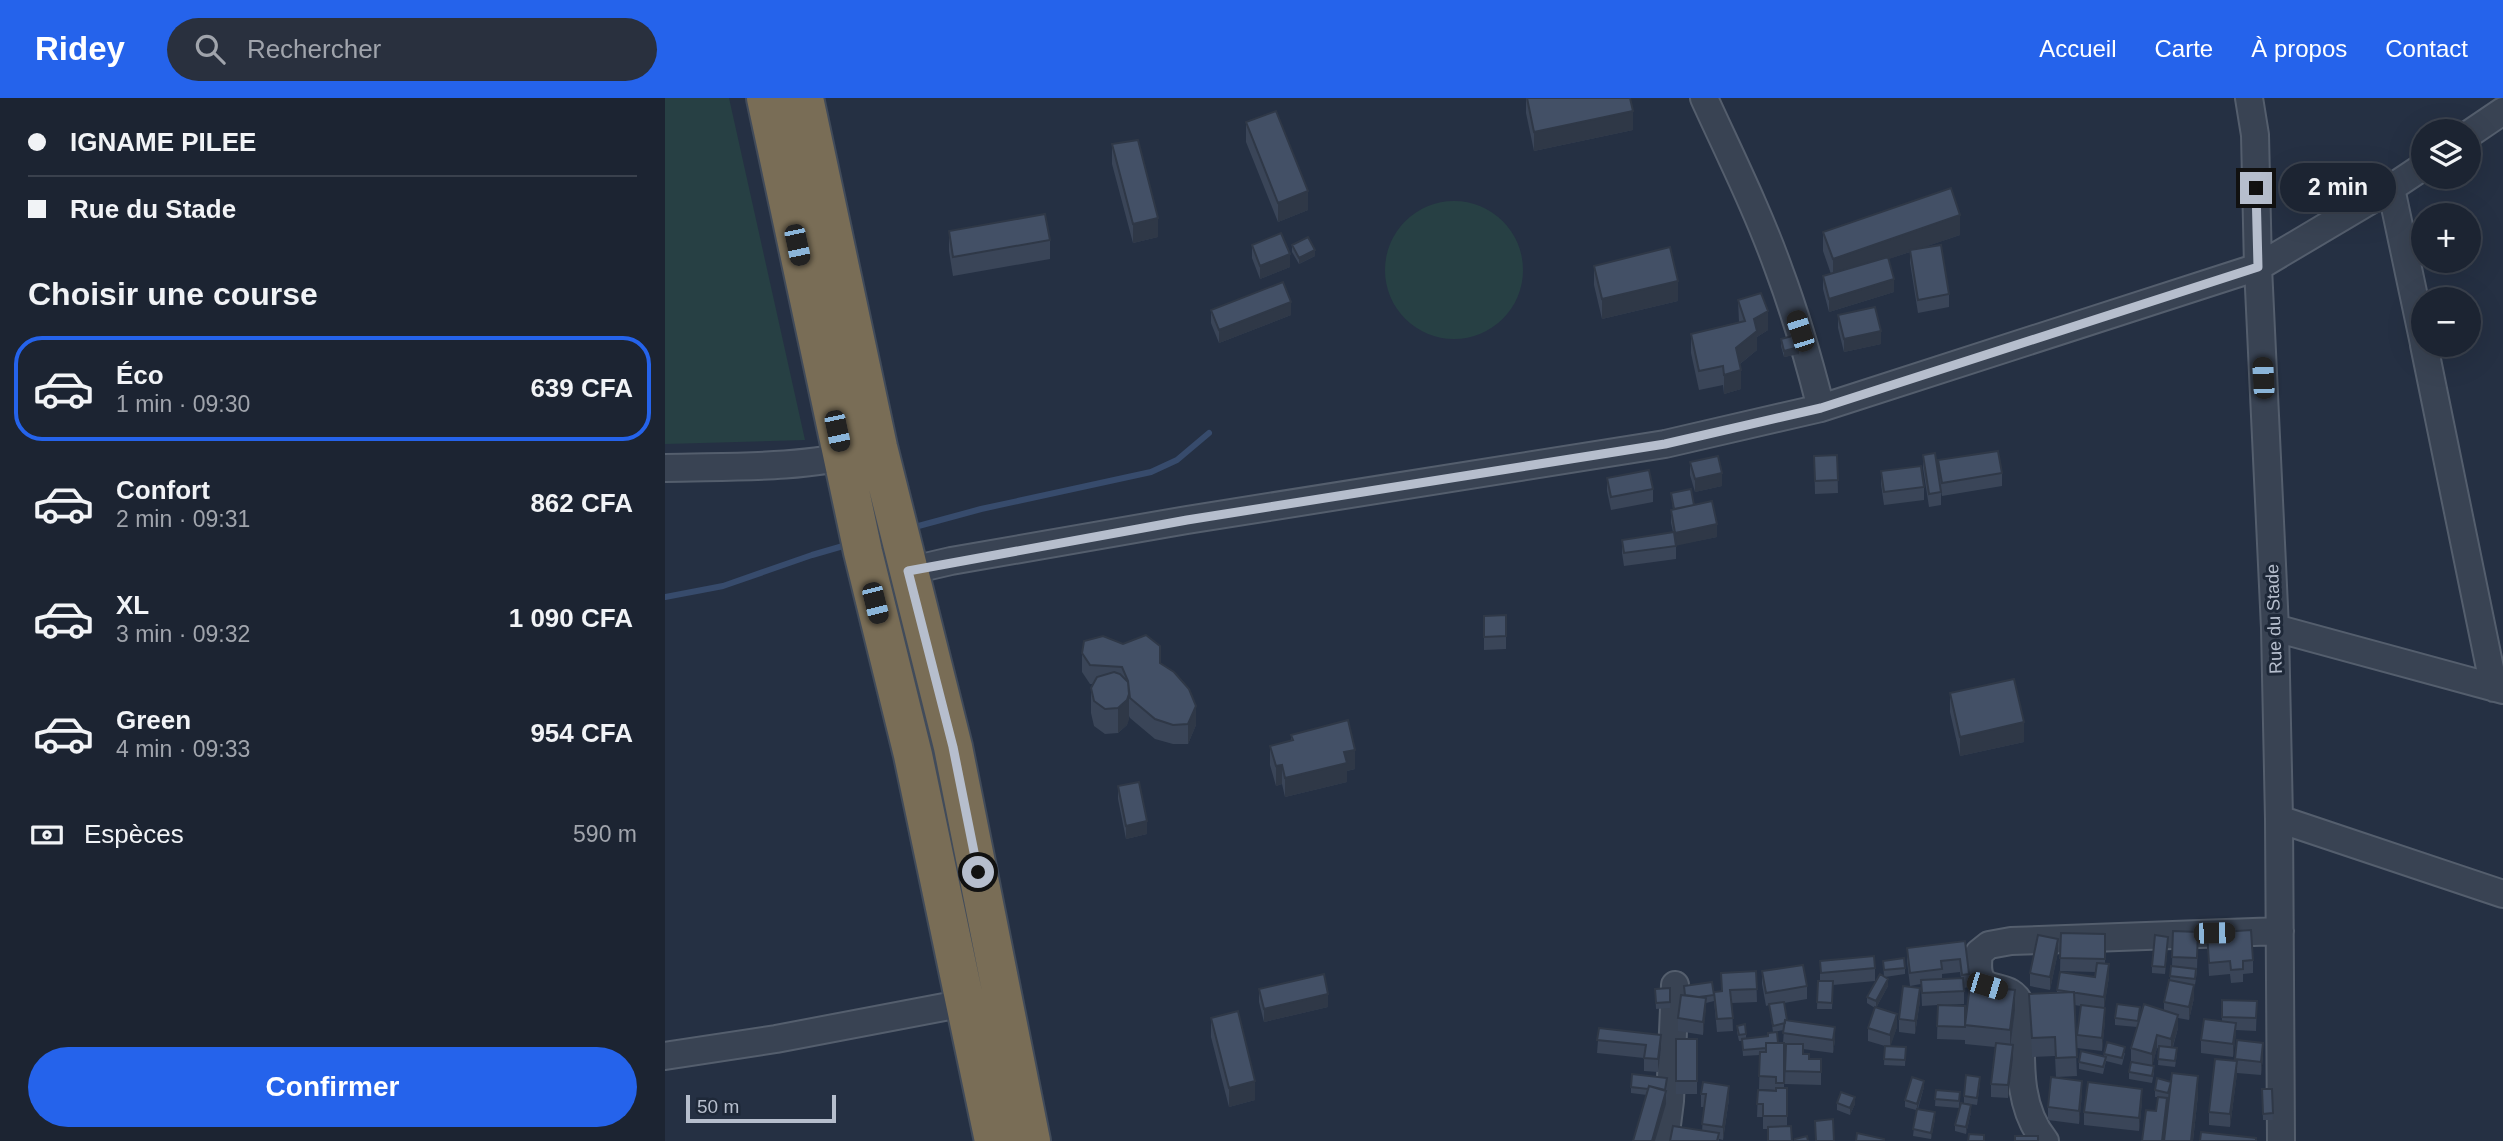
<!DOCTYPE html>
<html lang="fr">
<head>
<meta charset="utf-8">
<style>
  :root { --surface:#1c2432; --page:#29303e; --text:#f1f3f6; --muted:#a0a4ac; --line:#3a414d; --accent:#2563eb }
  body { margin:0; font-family:Arial,sans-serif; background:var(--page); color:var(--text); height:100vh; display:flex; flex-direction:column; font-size:26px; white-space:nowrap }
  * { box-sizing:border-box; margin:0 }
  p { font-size:23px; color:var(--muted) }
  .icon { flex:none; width:38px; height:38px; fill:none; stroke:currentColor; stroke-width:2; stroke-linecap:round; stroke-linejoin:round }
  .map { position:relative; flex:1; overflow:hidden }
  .side { display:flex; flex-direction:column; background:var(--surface); width:665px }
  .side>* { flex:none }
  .hud { display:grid; align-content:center; height:154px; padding:0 28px; background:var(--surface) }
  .fabs { position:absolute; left:1746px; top:21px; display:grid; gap:14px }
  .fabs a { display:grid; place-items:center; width:70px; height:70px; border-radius:50%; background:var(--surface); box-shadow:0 7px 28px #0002,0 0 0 2px var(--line); font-size:35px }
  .scale { position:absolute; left:21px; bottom:18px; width:150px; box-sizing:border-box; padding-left:7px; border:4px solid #b6becd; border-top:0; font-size:19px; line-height:24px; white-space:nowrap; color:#b6becd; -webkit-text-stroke:5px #1e2838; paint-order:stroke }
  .end { position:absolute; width:32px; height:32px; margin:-16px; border:9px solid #b6becd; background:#111; box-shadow:0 0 0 4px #111 }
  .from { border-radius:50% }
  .bubble { position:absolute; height:49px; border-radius:24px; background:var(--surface); box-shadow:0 7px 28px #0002,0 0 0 2px var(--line); font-size:23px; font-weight:800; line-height:49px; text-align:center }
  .car { position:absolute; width:21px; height:42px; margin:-21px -10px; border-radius:9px; box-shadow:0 0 5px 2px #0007; background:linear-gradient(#222 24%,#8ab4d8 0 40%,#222 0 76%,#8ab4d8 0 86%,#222 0) }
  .hud b { display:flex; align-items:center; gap:24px; height:66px; font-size:26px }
  .hud b+b { border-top:2px solid var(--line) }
  .hud i { width:18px; height:18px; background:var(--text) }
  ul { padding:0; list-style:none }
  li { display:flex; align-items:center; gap:21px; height:105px; margin:0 14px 10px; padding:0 14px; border:4px solid transparent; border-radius:28px }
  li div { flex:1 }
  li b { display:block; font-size:26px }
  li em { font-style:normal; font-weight:800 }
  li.selected { border-color:var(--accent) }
  li>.icon { width:63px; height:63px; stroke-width:1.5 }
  h2 { padding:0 28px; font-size:32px; line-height:84px }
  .pay { display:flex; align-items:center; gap:18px; height:77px; padding:0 28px; font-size:26px }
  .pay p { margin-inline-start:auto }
  .button { display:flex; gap:14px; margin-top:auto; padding:14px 28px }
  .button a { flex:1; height:80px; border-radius:42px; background:var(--accent); color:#fff; font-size:28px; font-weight:800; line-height:80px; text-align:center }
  header { display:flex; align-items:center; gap:42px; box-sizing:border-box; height:98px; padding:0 35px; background:var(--accent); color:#fff }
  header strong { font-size:33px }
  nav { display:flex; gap:38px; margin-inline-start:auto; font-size:24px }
  .search { width:490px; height:63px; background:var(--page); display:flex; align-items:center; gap:18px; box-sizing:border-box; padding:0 24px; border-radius:38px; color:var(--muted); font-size:26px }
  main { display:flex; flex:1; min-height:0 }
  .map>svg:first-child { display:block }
</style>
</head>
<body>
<header>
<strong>Ridey</strong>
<div class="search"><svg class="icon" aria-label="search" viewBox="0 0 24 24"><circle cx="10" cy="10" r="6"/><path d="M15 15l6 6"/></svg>Rechercher</div>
<nav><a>Accueil</a><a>Carte</a><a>À propos</a><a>Contact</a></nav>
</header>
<main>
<section class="side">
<div class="hud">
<b><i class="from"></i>IGNAME PILEE</b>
<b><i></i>Rue du Stade</b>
</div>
<h2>Choisir une course</h2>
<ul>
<li class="selected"><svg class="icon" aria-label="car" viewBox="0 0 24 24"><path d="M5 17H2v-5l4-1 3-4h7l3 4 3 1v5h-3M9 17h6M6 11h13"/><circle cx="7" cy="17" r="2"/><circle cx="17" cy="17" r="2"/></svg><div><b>Éco</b><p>1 min · 09:30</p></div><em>639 CFA</em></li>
<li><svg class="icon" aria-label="car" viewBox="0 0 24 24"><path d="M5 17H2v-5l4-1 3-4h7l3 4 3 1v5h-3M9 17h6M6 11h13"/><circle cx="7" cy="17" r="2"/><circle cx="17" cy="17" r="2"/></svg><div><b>Confort</b><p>2 min · 09:31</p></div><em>862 CFA</em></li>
<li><svg class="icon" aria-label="car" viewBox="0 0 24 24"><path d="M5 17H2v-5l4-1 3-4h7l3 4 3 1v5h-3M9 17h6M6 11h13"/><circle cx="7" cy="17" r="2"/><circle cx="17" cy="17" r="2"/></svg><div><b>XL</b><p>3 min · 09:32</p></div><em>1 090 CFA</em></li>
<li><svg class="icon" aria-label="car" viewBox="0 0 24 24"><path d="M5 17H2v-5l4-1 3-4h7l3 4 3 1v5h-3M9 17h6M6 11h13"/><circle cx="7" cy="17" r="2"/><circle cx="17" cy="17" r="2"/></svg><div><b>Green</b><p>4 min · 09:33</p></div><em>954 CFA</em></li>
</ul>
<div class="pay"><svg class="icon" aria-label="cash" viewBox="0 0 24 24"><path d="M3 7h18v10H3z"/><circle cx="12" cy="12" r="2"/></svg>Espèces<p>590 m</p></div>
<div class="button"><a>Confirmer</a></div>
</section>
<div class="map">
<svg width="1838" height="1043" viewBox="0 0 1838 1043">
  <rect width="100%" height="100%" fill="#253043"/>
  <path fill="#274044" d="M0 0H64L140 342 0 346Z
    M720 172a69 69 0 1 1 138 0a69 69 0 1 1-138 0Z"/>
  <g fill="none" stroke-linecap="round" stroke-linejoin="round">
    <path stroke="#374b6c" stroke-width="6" d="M246 430 316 411 486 374 512 362 544 335
      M0 499 58 488 147 457 185 446"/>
    <g stroke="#545e6d" stroke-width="30">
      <path id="minor" d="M1039 0C1065 57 1093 113 1114 172 1131 217 1144 263 1156 310
        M1584 0 1590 37 1593 169 1610 530 1614 721 1616 1043
        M1804 36 1838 13
        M1726 90 1759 246
        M1759 247 1829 590
        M0 370C59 368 138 371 193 355
        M243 473 286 463 522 422 1000 346 1156 310 1593 169 1726 90 1759 68
        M1610 530 1838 592
        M1614 721 1838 796
        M0 958 111 941 316 902
        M1000 1043 1005 1003 1010 887
        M1380 1043C1349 1005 1357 954 1356 908 1344 876 1307 907 1314 855L1324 847 1346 843 1615 833"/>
    </g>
    <g stroke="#414b5a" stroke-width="42">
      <path id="highway" d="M101 0 198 454 248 657 329 1043
        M139 0 213 349 288 649 366 1043"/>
    </g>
    <use href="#minor" stroke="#394353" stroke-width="26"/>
    <use href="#highway" stroke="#796d56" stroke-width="38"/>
  </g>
  <path fill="#3a4558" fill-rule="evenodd" d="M861 0H965L968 32 869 53 861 15Z
    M581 24 643 112 613 124 581 44Z
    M447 46 493 139 468 145 447 66Z
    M284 133 385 142V161L288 178 284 153Z
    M1158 134 1295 137 1256 150 1284 196V209L1253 215 1245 165V154L1223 161 1229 194 1164 214 1158 191V178L1166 176 1158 153Z
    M587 147 625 169 595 181 587 160Z
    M627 147 650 158 634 166 627 154Z
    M929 168 1013 203 937 221 929 187Z
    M1073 202 1103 232 1092 239V252L1075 266 1076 291 1059 296 1058 287 1034 292 1026 255V236L1074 224Z
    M546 212 626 217 554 245 546 225Z
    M1173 217 1216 246 1179 254 1173 230Z
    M1116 241 1134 256 1119 259 1116 248Z
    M1172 357 1173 395 1150 396 1149 358Z
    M1258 357 1276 394V407L1264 409 1258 370Z
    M1273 362 1337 375V388L1277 398 1273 375Z
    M1025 364 1057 388 1030 394 1025 377Z
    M1216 373 1259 389V402L1219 407 1216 386Z
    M942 380 988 391V404L946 412 942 393Z
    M1006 395 1029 407 1052 439 1011 447V461L959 468 957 455V442L1008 434 1006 425V412L1008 411Z
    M841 517V551L819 552V518Z
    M417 555 495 565 531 627 523 646H508L490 641 465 620 464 618 462 627 453 635 440 636 429 628 426 615V590L428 586H425L417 574Z
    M1285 595 1359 644 1295 658 1285 614Z
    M626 637 690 671 682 673V684L620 699 617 686 611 688 605 667V648L626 642Z
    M453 688 482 736 461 741 453 701Z
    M1508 833 1533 834 1532 873 1530 887H1529V900L1524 922 1513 920V930L1508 949 1512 956 1510 969 1493 967 1494 951 1492 950 1487 968 1489 975 1487 985 1464 981V974L1475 966 1466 963V950L1472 929 1450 927V920L1475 915 1473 926 1499 912V904L1505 882 1506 868H1507Z
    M1396 835 1440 836V866L1444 879 1439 909 1440 923 1437 953 1412 950V937L1416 908 1409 907 1412 978 1391 979 1390 958 1367 959 1364 896 1392 895V892L1430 879V874L1395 873Z
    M1542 835 1588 862V875L1578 876V884L1566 885 1565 876 1544 878Z
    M1300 843 1304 876V889L1299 890V906L1279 907 1300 908V942L1272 941 1273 907 1257 908 1256 886 1245 888 1242 863V850ZM1295 874 1296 880 1277 881V876Z
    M1503 845 1500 876 1487 875V868Z
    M1393 854 1385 892 1365 888V875Z
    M1155 863 1210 870V883L1168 887 1167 911H1152L1153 883H1155Z
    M1218 863 1240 870V876L1220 879 1223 888 1211 910 1232 929 1225 948 1241 949 1240 968 1219 967 1220 948 1203 943V930L1210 910 1202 905V899L1219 879Z
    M1091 873 1092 904 1067 905 1068 933 1052 934 1049 903 1041 905 1038 937 1013 933V920L1019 897V888L1049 895 1056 893Z
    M1097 873 1142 888V901L1119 905 1122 922 1170 942 1168 955 1138 951V956L1144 961H1156V987L1120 986 1121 948H1119V990H1122V1028L1103 1031H1098V1019H1092L1093 992 1111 993V992L1094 991 1095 957 1078 958 1077 943H1074L1072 934V928L1081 936V940L1118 945 1119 932 1108 934 1104 907 1101 908 1097 886Z
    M1005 890V910L991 911 990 891Z
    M594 891 663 909 599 924 594 904Z
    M1557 902 1592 903 1591 933 1571 932 1568 959 1536 955V942L1557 924Z
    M1255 903 1250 936 1234 934V921Z
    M1350 912 1346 947 1348 960 1343 1000 1326 999V986L1330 949 1300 946V927Z
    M546 920 590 1002 564 1009 546 939Z
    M934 930 996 950 993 974 979 973V960L932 955Z
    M1011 941H1032V996H1011Z
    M1572 942 1598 958 1596 977 1572 975 1565 1029 1544 1027V1014L1570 963Z
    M1460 955 1457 967 1441 963 1438 976 1414 971V964L1439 958V956Z
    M1315 985 1312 1007 1299 1005V998Z
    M1002 987 1001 1006 982 997 966 995V989Z
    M1259 989 1253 1011 1270 1021 1266 1041 1248 1038 1251 1012 1240 1009V1002Z
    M1597 991H1607L1608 1022H1598Z
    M1271 992 1295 994 1294 1010 1270 1008Z
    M1490 992 1533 997 1528 1043H1499L1491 1013 1493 999H1490Z
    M1036 996 1064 1001 1058 1042 1054 1041V1043L1037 1033 1039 1009H1036Z
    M1417 996 1414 1026 1383 1022V1009Z
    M1477 1004 1474 1033 1419 1027V1014Z
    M1172 1005 1190 1006 1185 1017 1172 1012Z
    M1306 1014 1301 1036 1290 1033V1027Z"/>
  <path fill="#2f3847" d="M968 13V32L869 53V34Z
    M643 93V112L613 124V105Z
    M1295 117V137L1168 180V161Z
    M493 120V139L468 145V126Z
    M650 152V158L634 166V160Z
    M625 156V169L595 181V168Z
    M1229 181V194L1164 214V201Z
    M1013 183V203L937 221V201Z
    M626 204V217L554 245V232Z
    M1103 213V232L1092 239V252L1071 269V250L1089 221Z
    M1216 233V246L1179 254V241Z
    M1134 249V256L1119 259V253Z
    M1076 272V291L1059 296V277Z
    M1057 375V388L1030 394V381Z
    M1052 426V439L1010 448V435Z
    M464 596V622L462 627 453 635V610Z
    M531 608V627L523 646V626Z
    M1359 624V644L1295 658V639Z
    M690 652V671L682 673V684L620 699V680L679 654Z
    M617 667V686L611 688V668Z
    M482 723V736L461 741V728Z
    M1393 841V854L1385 892V879Z
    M1444 866V879L1439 912V899Z
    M1223 881V888L1211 910V903Z
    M1529 887V900L1524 922V909Z
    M1255 890V903L1250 936V923Z
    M1350 892V912L1345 951V932Z
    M663 896V909L599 924V911Z
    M1041 900V913L1038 937V924Z
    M1440 910V923L1437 953V940Z
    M1232 916V929L1225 950V937Z
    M1513 917V930L1506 954V941Z
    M1571 925V938L1568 959V946Z
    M1170 929V942L1168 955V942Z
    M996 937V950L993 974V961Z
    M1492 937V950L1487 969V956Z
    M1598 945V958L1596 977V964Z
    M1348 947V960L1343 1000V987Z
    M1572 963V976L1565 1029V1016Z
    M1533 978V997L1528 1043H1526Z
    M1002 980 1000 997 1001 993V1006L990 1043H987Z
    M590 983V1002L564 1009V990Z
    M1259 983V989L1252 1012V1006Z
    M1417 983V996L1414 1026V1013Z
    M1064 988V1001L1058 1042V1029Z
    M1477 991V1004L1474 1033V1020Z
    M1190 999V1006L1185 1017V1010Z
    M1502 1000V1013L1498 1043H1497Z
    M1306 1007V1014L1301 1036V1029Z
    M1270 1014V1021L1266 1041V1035Z"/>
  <path fill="#435066" stroke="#2f3847" stroke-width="2" d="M862 0H965L968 13 869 34Z
    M611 13 643 93 613 105 581 24Z
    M473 42 493 120 468 126 447 46Z
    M1286 90 1295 117 1168 161 1158 134Z
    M380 116 385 142 288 159 284 133Z
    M616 135 625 156 595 168 587 147Z
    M643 139 650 152 634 160 627 147Z
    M1276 147 1284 196 1253 202 1245 152Z
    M1005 149 1013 183 937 201 929 168Z
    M1223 159 1229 181 1164 201 1158 178Z
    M618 184 626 204 554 232 546 212Z
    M1096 195 1103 213 1089 221 1092 233 1071 250 1076 272 1059 277 1058 268 1034 273 1026 236 1080 223 1073 202Z
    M1210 209 1216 233 1179 241 1173 217Z
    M1131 237 1134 249 1119 253 1116 241Z
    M1333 353 1337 375 1277 385 1273 362Z
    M1270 355 1276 394 1264 396 1258 357Z
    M1172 357 1173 382 1150 383 1149 358Z
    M1053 358 1057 375 1030 381 1025 364Z
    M1256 368 1259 389 1219 394 1216 373Z
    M984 372 988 391 946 399 942 380Z
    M1026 391 1029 407 1009 411 1006 395Z
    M1047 403 1052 426 1010 435 1006 412Z
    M1009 434 1011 448 959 455 957 442Z
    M841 517V538L819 539V518Z
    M481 537 495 548V565L509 574 524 591 531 608 523 626 508 627 490 621 465 600 463 583 457 569 425 567 417 555 419 543 438 538 458 546Z
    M449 574 455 576 463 584 464 596 462 602 453 610 440 611 429 603 426 590 432 579Z
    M1349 581 1359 624 1295 639 1285 595Z
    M683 622 690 652 679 654 682 665 620 680 617 667 611 668 605 648 628 642 626 637Z
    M474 684 482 723 461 728 453 688Z
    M1586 832 1588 862 1578 863V871L1566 872 1565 863 1544 865 1542 835Z
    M1508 833 1533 834 1532 860 1507 859Z
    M1396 835 1440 836V861L1395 860Z
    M1373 837 1393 841 1385 879 1365 875Z
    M1490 837 1503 839 1500 869 1487 868Z
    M1300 843 1304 876 1297 877 1295 861 1276 863 1277 871 1245 875 1242 850Z
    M1209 858 1210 870 1156 875 1155 863Z
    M1239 860 1240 870 1219 872 1218 863Z
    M1432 865 1444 866 1439 899 1392 892 1395 874 1430 879Z
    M1138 867 1142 888 1101 895 1097 873Z
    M1506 868 1531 871 1530 881 1505 878Z
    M1091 873 1092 891 1065 892 1068 920 1052 921 1049 894 1057 893 1056 875Z
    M659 876 663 896 599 911 594 891Z
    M1215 876 1223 881 1211 903 1202 899Z
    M1298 880 1299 893 1257 895 1256 882Z
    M1504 882 1529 887 1524 909 1499 904Z
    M1153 883H1168L1167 905 1152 904Z
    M1047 884 1049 897 1034 899 1020 897 1019 888Z
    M1305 887 1350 892 1345 932 1300 927Z
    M1238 888 1255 890 1250 923 1234 921Z
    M1005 890V904L991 905 990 891Z
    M1409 894 1412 959 1391 960 1390 939 1367 940 1364 896Z
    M1016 897 1041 900 1038 924 1013 920Z
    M1557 902 1592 903 1591 920 1557 919Z
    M1119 904 1122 922H1120V925L1108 928 1104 906Z
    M1452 906 1475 909 1473 923 1450 920Z
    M1479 906 1513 917 1506 941 1492 937 1487 956 1466 950Z
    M1273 907 1300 908V929L1272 928Z
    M1416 907 1440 910 1437 940 1412 937Z
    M1210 909 1232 916 1225 937 1203 930Z
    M573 913 590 983 564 990 546 920Z
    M1539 921 1571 925 1568 946 1536 942Z
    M1120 922 1170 929 1168 942 1118 935Z
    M1080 926 1081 936 1074 937 1072 928Z
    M934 930 996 937 993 961 979 960 981 947 932 942Z
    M1112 934 1113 945H1101V950L1078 952 1077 941 1103 938V935Z
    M1011 941H1032V983H1011Z
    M1572 942 1598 945 1596 964 1570 961Z
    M1442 944 1460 949 1457 960 1439 956Z
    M1101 945H1119V985H1111V979L1094 978 1095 954H1101Z
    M1331 945 1348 947 1343 987 1326 986Z
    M1121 946H1138V956H1144V961H1156V974L1120 973Z
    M1220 948 1241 949 1240 962 1219 961Z
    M1494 948 1512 950 1510 963 1493 961Z
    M1416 953 1441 959 1438 969 1414 964Z
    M1550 961 1572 963 1565 1016 1544 1014Z
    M1466 964 1489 968 1487 978 1464 974Z
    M1507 975 1533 978 1526 1043H1499Z
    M967 976 1002 980 1000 992 984 988 983 991 966 989Z
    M1301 977 1315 979 1312 1000 1299 998Z
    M1247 979 1259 983 1252 1006 1240 1002Z
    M1386 979 1417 983 1414 1013 1383 1009Z
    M1492 980 1506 984 1503 995 1490 992Z
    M1038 984 1064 988 1058 1029 1037 1026 1041 996H1036Z
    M1423 984 1477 991 1474 1020 1419 1014Z
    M984 988 1001 993 987 1043H968Z
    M1111 990H1122V1018H1098V1006H1092L1093 992 1111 993Z
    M1597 991H1607L1608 1015 1598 1016Z
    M1271 992 1295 994 1294 1003 1270 1001Z
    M1176 994 1190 999 1185 1010 1172 1005Z
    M1493 999 1502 1000 1497 1043H1477L1481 1012 1491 1013Z
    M1296 1005 1306 1007 1301 1029 1290 1027Z
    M1252 1011 1270 1014 1266 1035 1248 1031Z
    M1168 1021 1169 1043H1151L1150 1023Z
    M1008 1028 1054 1035 1052 1043H1005Z
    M1126 1028 1127 1043H1103V1029Z
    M1536 1034 1591 1040V1043H1535Z
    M1192 1035 1219 1041V1043H1191Z
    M1304 1036 1319 1037V1043H1303Z
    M1142 1038 1143 1043H1130V1041Z
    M1350 1038H1373V1043H1350Z"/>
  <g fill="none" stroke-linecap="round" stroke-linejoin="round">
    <path stroke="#b6becd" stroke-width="9" d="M313 774 288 649 243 473 522 422 1000 346 1156 310 1593 169 1591 90"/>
  </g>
  <g text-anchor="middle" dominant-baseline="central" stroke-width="6" stroke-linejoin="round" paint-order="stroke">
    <g font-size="18" fill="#b6becd" stroke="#1e2838">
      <text transform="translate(1609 521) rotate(-92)">Rue du Stade</text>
    </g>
  </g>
</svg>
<div class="fabs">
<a><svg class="icon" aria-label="layers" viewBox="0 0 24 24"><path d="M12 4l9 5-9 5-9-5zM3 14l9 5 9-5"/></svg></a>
<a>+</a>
<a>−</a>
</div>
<div class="scale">50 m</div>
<i class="end from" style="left:313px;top:774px"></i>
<i class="end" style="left:1591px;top:90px"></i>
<div class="bubble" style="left:1615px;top:65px;width:116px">2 min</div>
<i class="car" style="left:132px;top:147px;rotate:168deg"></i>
<i class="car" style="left:1135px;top:233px;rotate:342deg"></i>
<i class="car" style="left:1598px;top:280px;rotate:357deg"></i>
<i class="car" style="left:172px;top:333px;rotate:168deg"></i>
<i class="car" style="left:210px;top:505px;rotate:166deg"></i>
<i class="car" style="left:1549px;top:835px;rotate:89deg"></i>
<i class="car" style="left:1322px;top:888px;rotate:107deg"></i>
</div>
</main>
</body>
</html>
